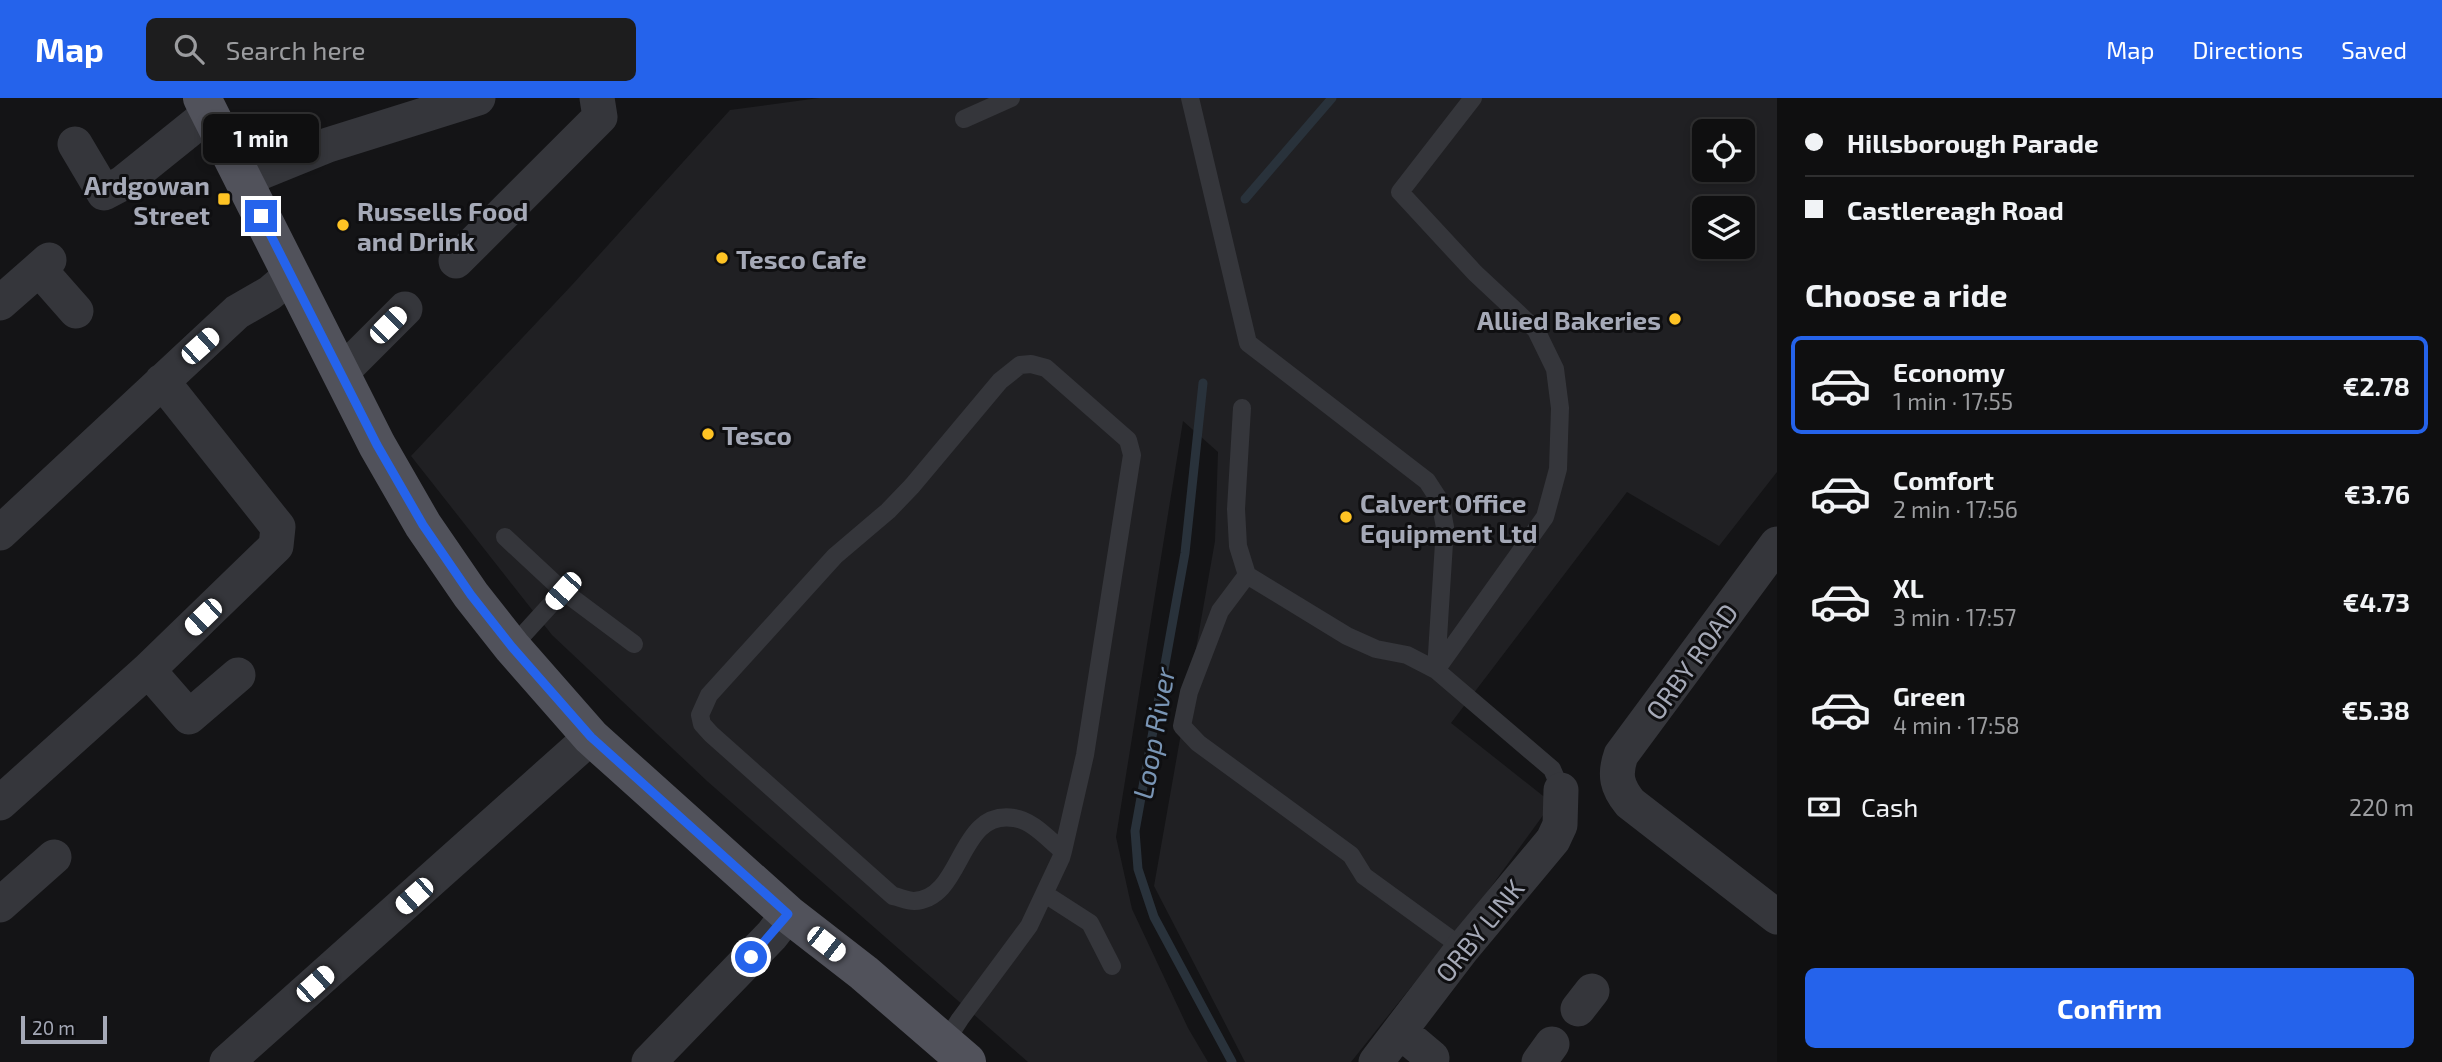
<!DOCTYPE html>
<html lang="en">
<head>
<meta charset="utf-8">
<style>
  :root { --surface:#0f0f10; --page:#1d1d1e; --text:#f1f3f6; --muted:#9b9c9f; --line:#2f2f30; --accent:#2563eb }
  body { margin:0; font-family:"Exo 2",sans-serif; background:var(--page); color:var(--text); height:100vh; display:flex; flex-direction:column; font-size:26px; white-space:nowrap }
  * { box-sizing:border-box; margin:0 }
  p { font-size:23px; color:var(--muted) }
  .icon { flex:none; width:38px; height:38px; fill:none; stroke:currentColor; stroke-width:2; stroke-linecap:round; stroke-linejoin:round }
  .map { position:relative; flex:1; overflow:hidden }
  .sheet { display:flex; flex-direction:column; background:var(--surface); width:665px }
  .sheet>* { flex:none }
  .hud { display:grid; align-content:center; height:154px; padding:0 28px; background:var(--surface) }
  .buttons { position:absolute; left:1692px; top:21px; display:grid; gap:14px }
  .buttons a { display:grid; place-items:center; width:63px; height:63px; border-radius:10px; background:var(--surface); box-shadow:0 4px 10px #0003,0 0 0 2px var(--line); font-size:35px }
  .scale { position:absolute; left:21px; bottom:18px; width:86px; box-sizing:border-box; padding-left:7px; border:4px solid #a5a9b7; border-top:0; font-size:19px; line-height:24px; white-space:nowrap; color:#a5a9b7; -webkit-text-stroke:5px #0f0f11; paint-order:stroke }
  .end { position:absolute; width:32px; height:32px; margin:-16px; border:9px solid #2563eb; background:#fff; box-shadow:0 0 0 4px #fff }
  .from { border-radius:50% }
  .bubble { position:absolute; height:49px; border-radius:10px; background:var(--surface); box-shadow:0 4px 10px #0003,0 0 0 2px var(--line); font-size:23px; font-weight:700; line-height:49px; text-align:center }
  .car { position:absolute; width:21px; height:42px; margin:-21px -10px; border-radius:9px; box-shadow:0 0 5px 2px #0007; background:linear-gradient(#fff 24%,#345 0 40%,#fff 0 76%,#345 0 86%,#fff 0) }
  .hud b { display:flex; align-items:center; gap:24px; height:66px; font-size:26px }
  .hud b+b { border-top:2px solid var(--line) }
  .hud i { width:18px; height:18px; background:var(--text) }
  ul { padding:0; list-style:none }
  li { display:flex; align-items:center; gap:21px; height:98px; margin:0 14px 10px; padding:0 14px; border:4px solid transparent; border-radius:10px }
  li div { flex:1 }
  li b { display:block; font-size:26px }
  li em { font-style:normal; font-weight:700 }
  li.on { border-color:var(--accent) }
  li>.icon { width:63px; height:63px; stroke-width:1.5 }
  h2 { padding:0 28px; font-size:32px; line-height:84px }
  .pay { display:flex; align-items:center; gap:18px; height:77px; padding:0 28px; font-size:26px }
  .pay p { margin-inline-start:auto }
  .button { display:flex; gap:14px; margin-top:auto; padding:14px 28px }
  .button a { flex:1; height:80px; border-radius:10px; background:var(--accent); color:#fff; font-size:28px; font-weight:700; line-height:80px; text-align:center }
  header { display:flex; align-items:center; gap:42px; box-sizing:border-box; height:98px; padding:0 35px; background:var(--accent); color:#fff }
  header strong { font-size:33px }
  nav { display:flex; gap:38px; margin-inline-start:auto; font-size:24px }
  .search { width:490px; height:63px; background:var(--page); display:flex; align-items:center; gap:18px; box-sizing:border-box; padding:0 24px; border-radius:10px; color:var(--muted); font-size:26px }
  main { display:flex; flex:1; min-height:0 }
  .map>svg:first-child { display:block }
</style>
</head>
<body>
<header>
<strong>Map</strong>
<div class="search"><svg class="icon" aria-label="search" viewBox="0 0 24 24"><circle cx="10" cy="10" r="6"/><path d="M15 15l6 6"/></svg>Search here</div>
<nav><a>Map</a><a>Directions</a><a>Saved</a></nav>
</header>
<main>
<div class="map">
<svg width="1777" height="964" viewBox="0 0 1777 964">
  <rect width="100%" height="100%" fill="#141416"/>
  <path fill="#202023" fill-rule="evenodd" d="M819 0H1777V374L1719 448 1627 394 1451 625 1552 705 1488 793 1351 964H1245L1154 788 1215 443 1218 354 1183 323 1116 739 1132 811 1188 930 1208 964H1028L707 683 552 537 411 358 572 187 730 12ZM1704 33H1743V72H1704ZM1704 110H1743V149H1704Z"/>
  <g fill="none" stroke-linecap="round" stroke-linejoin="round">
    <path stroke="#29323b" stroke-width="9" d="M1245 101 1332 0
      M1203 285 1185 455 1135 733 1138 771 1154 819 1232 964"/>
    <path stroke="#35363b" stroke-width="18" d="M1190 0 1248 245 1427 383 1440 403 1445 429 1436 572 1407 557 1376 551 1347 538 1247 477 1238 448 1236 411 1242 310
      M1473 0 1400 94 1475 175 1536 232 1555 271 1560 310 1558 371 1545 419 1436 572 1552 671 1561 692
      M964 21 1011 0
      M505 439 563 493 634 546
      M1247 477 1220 513 1189 594 1182 628 1198 645 1351 757 1364 778 1463 850
      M512 549 563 493
      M1045 796 1090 825 1112 868
      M945 944 960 921 1029 828 1061 760 1063 753 1085 657 1132 357 1128 342 1046 270 1031 266 1020 267 1000 283 912 388 888 413 835 458 709 597 700 617 702 626 711 636 893 798C899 799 907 803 914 803 964 801 957 711 1014 720 1032 722 1049 742 1063 753"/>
    <path stroke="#35363b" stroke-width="35" d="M75 46 104 95 123 85 210 15
      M242 82 328 47 478 0
      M456 163 600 19 597 0
      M39 171 76 213
      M0 205 49 162
      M340 276 405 211
      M0 435 237 214 270 195 291 177
      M1777 446 1621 657C1614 677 1617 689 1630 705L1777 819
      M148 572 189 619 238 577
      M0 705 148 572 276 448 278 429 162 283
      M0 807 54 759
      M1578 911 1592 893
      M1400 933 1432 960
      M227 964 591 639
      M649 964 772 837 788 816
      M1376 964 1463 850 1553 742 1560 727 1561 692
      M1539 964 1552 946"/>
    <path stroke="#51525b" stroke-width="38" d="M202 0 377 347 423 427 471 497 512 549 591 639 621 666 788 816 864 875 967 964"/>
  </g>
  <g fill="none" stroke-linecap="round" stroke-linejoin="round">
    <path stroke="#2563eb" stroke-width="9" d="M261 118 377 347 423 427 471 497 512 549 591 639 788 816 751 859"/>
  </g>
  <g fill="#fec324" stroke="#0f0f11" stroke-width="2.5">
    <rect x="217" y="94" width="14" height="14" rx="3.5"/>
    <circle cx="343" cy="127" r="7"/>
    <circle cx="722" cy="160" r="7"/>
    <circle cx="1675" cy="221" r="7"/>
    <circle cx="708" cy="336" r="7"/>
    <circle cx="1346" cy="419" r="7"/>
  </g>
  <g text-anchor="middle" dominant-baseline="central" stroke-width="6" stroke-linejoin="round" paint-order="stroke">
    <g font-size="26" font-weight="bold" fill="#a5a9b7" stroke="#0f0f11" text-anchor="start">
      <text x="210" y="86" text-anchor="end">Ardgowan<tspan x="210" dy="30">Street</tspan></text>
      <text x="357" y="112">Russells Food<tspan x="357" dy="30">and Drink</tspan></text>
      <text x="736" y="160">Tesco Cafe</text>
      <text x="1661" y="221" text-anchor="end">Allied Bakeries</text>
      <text x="722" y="336">Tesco</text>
      <text x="1360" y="404">Calvert Office<tspan x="1360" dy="30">Equipment Ltd</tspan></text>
    </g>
    <g font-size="26" fill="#a5a9b7" stroke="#0f0f11">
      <text transform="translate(1691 563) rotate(-54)">ORBY ROAD</text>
      <text transform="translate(1479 832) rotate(-51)">ORBY LINK</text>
    </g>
    <g font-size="28" font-style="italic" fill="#7995b5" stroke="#0f0f11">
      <text transform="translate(1153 635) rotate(-80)">Loop River</text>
    </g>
  </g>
</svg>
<div class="buttons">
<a><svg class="icon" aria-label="locate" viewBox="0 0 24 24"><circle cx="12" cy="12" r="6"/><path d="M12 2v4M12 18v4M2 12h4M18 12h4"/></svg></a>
<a><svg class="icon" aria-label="layers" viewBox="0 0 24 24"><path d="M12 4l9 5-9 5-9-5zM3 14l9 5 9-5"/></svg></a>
</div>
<div class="scale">20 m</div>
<i class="end from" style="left:751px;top:859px"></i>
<i class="end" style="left:261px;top:118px"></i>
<div class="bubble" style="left:203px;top:16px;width:116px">1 min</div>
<i class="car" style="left:388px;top:227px;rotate:45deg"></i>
<i class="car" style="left:200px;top:248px;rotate:48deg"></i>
<i class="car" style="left:563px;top:493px;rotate:222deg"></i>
<i class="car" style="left:203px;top:519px;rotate:226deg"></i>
<i class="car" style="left:414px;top:798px;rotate:228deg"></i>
<i class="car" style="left:826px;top:846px;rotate:128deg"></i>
<i class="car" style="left:315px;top:886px;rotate:48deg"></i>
</div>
<section class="sheet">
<div class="hud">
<b><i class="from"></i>Hillsborough Parade</b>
<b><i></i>Castlereagh Road</b>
</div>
<h2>Choose a ride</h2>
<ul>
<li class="on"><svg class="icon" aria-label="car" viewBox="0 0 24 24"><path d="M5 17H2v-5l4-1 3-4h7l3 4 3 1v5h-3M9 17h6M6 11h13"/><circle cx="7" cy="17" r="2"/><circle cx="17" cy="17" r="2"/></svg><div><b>Economy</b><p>1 min · 17:55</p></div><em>€2.78</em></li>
<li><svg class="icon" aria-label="car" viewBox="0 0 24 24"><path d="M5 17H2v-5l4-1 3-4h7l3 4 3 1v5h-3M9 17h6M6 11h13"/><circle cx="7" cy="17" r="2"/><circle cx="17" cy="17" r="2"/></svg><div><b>Comfort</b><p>2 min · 17:56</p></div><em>€3.76</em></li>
<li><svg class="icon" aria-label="car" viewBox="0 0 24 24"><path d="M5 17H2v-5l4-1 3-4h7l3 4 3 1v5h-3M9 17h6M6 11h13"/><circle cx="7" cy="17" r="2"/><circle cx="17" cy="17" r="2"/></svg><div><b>XL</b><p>3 min · 17:57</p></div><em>€4.73</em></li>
<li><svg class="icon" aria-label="car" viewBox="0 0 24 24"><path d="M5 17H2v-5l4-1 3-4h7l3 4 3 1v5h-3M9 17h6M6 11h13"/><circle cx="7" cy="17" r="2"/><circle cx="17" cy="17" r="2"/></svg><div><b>Green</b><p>4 min · 17:58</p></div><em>€5.38</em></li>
</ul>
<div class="pay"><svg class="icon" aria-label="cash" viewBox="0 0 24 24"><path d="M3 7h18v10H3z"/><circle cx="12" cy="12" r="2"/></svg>Cash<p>220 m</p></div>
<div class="button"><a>Confirm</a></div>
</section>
</main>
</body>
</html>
